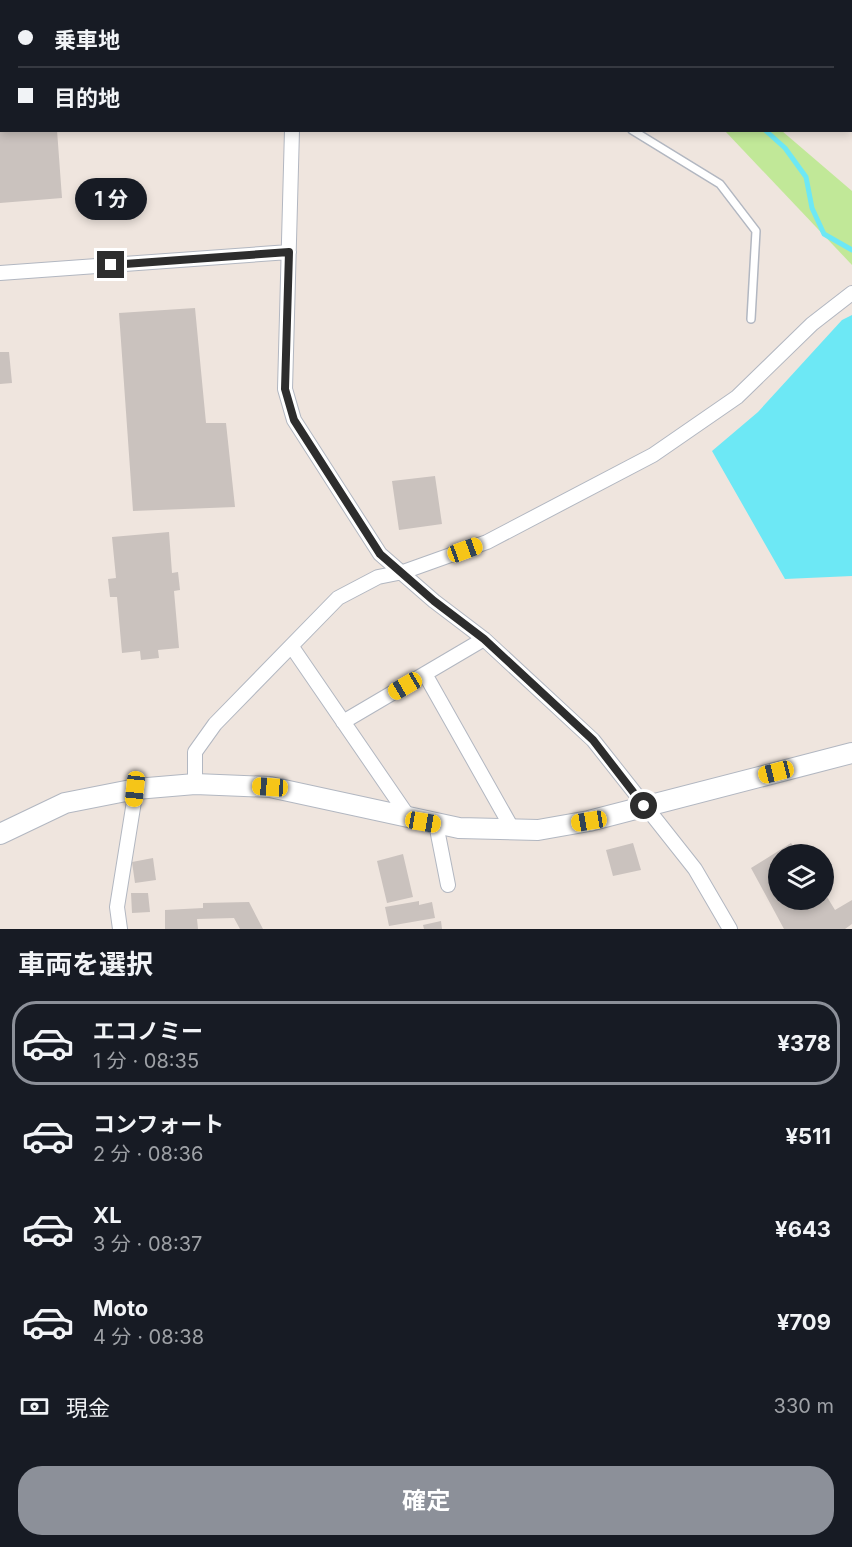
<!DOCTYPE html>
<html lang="ja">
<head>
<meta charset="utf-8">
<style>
  :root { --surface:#171b24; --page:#242831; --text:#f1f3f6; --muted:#9ea1a6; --line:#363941; --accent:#8c9099 }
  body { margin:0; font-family:Inter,"Noto Sans JP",sans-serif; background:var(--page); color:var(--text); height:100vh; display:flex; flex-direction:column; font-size:22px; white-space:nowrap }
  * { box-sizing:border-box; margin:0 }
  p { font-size:20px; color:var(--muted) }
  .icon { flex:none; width:33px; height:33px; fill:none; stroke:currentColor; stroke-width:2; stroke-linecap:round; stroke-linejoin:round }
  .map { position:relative; height:929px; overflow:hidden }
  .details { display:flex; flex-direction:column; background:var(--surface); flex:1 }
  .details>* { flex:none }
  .banner { position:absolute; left:0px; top:0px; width:852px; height:132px; box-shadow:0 3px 9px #0003; display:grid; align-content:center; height:132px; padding:0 18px; background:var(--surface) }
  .tools { position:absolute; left:768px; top:844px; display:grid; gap:12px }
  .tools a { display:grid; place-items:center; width:66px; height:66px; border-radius:50%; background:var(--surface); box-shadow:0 3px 9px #0003; font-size:30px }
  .end { position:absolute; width:27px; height:27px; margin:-14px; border:8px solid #2d2d2d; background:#fff; box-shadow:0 0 0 3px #fff }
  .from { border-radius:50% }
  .bubble { position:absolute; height:42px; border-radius:21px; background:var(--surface); box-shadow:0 3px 9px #0003; font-size:20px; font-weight:700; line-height:42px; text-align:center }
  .car { position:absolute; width:18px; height:36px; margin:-18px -9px; border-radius:8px; box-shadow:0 0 4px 2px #0007; background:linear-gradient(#f5c518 24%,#345 0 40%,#f5c518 0 76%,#345 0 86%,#f5c518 0) }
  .banner b { display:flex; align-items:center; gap:21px; height:57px; font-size:22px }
  .banner b+b { border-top:2px solid var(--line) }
  .banner i { width:15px; height:15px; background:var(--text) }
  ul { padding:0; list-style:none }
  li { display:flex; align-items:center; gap:18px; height:84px; margin:0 12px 9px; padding:0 6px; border:3px solid transparent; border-radius:24px }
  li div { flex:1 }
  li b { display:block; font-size:22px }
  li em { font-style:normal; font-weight:700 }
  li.on { border-color:var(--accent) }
  li>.icon { width:54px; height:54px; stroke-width:1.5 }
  h2 { padding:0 18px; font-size:27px; line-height:72px }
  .pay { display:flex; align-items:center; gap:15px; height:66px; padding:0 18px; font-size:22px }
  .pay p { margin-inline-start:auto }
  .button { display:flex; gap:12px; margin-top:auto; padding:12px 18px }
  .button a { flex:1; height:69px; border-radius:24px; background:var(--accent); color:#fff; font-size:24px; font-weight:700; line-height:69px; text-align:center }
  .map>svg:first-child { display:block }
</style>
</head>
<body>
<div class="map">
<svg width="852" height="929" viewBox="0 0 852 929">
  <rect width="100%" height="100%" fill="#efe5de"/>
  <path fill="#c1e898" d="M725 131H782L852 191V265Z"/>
  <path fill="#6de8f5" d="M852 315V576L785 579 712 451 758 412 842 320Z"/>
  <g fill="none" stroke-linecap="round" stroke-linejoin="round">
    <path stroke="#6de8f5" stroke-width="5" d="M656 0 660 2
      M765 130 785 148 806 177 812 208 824 234 852 250"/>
  </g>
  <path fill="#cac2be" d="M0 130H57L62 198 0 203Z
    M195 308 206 423H226L235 507 133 511 119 313Z
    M0 352H9L12 383 0 384Z
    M435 476 442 524 399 530 392 481Z
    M169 532 172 573 178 572 180 590 174 591 179 648 158 650 159 658 141 660 140 651 122 653 117 597H110L108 579 116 578 112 537Z
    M633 843 641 870 613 876 606 850Z
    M791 843 799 855H778V900H824V892L835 910 852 900V924L845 929H784L751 868Z
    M403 854 413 897 387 903 377 861Z
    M153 858 156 880 135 883 132 862Z
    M131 893H148L150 912 132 913Z
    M419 901V905L432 902 435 918 389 926 385 907Z
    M249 902 263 929H240L234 918 197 919 198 929H165V910L203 908V903Z
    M441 921 442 929H424L423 925Z"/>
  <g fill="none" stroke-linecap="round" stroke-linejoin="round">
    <g stroke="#b2b7c1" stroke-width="10">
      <path id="lane" d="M632 130 720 184 756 231 751 319"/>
    </g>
    <g stroke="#b2b7c1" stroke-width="16">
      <path id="street" d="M297 2V0
        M292 130 285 389 294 420 380 554 434 601 484 639 593 740 695 869 730 929
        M0 273 289 252
        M292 647 410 819
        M425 674 513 830
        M343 722 484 639
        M195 784V752L215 724 338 598 378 577 403 572 487 542 653 455 737 397 812 324 852 293
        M436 824 448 885
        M120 929 117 907 136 789"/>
    </g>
    <g stroke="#b2b7c1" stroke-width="22">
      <path id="secondary" d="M0 834 65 803 136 789 195 784 270 787 459 828 538 830 589 821 852 753"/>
    </g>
    <use href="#lane" stroke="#fff" stroke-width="7"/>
    <use href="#street" stroke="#fff" stroke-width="14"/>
    <use href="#secondary" stroke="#fff" stroke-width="20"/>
  </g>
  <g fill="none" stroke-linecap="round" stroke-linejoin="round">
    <path stroke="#2d2d2d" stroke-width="8" d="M111 265 289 252 285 389 294 420 380 554 434 601 484 639 593 740 644 806"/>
  </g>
</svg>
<div class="tools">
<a><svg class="icon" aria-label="layers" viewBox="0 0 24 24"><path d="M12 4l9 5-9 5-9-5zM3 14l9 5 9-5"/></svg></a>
</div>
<i class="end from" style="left:644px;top:806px"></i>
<i class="end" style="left:111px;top:265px"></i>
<div class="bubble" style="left:75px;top:178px;width:72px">1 分</div>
<i class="car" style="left:465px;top:550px;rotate:70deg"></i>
<i class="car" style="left:405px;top:686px;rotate:240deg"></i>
<i class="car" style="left:776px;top:772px;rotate:256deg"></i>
<i class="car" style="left:270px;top:787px;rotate:274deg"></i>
<i class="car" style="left:135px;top:789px;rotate:186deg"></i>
<i class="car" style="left:589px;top:821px;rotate:261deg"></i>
<i class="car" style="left:423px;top:822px;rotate:100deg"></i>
<div class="banner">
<b><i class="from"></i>乗車地</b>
<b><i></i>目的地</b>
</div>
</div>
<section class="details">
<h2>車両を選択</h2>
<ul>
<li class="on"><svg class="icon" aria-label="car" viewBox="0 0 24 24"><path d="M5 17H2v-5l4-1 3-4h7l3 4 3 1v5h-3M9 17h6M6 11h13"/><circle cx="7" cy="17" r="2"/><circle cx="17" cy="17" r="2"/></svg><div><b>エコノミー</b><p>1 分 · 08:35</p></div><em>¥378</em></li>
<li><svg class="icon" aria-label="car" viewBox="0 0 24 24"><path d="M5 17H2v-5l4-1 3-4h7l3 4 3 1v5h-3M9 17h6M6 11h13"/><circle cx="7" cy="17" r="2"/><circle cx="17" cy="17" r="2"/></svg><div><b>コンフォート</b><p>2 分 · 08:36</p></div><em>¥511</em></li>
<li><svg class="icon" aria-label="car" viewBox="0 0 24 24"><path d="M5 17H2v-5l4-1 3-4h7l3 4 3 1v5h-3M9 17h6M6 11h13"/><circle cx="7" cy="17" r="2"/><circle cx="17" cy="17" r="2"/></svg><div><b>XL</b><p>3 分 · 08:37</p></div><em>¥643</em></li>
<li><svg class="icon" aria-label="car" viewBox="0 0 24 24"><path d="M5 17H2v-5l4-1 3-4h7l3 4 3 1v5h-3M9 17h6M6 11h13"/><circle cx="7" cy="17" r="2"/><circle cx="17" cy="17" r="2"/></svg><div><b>Moto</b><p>4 分 · 08:38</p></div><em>¥709</em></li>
</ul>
<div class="pay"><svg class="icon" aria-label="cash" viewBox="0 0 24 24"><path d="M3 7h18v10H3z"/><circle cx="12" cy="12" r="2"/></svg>現金<p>330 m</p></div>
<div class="button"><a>確定</a></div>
</section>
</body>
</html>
